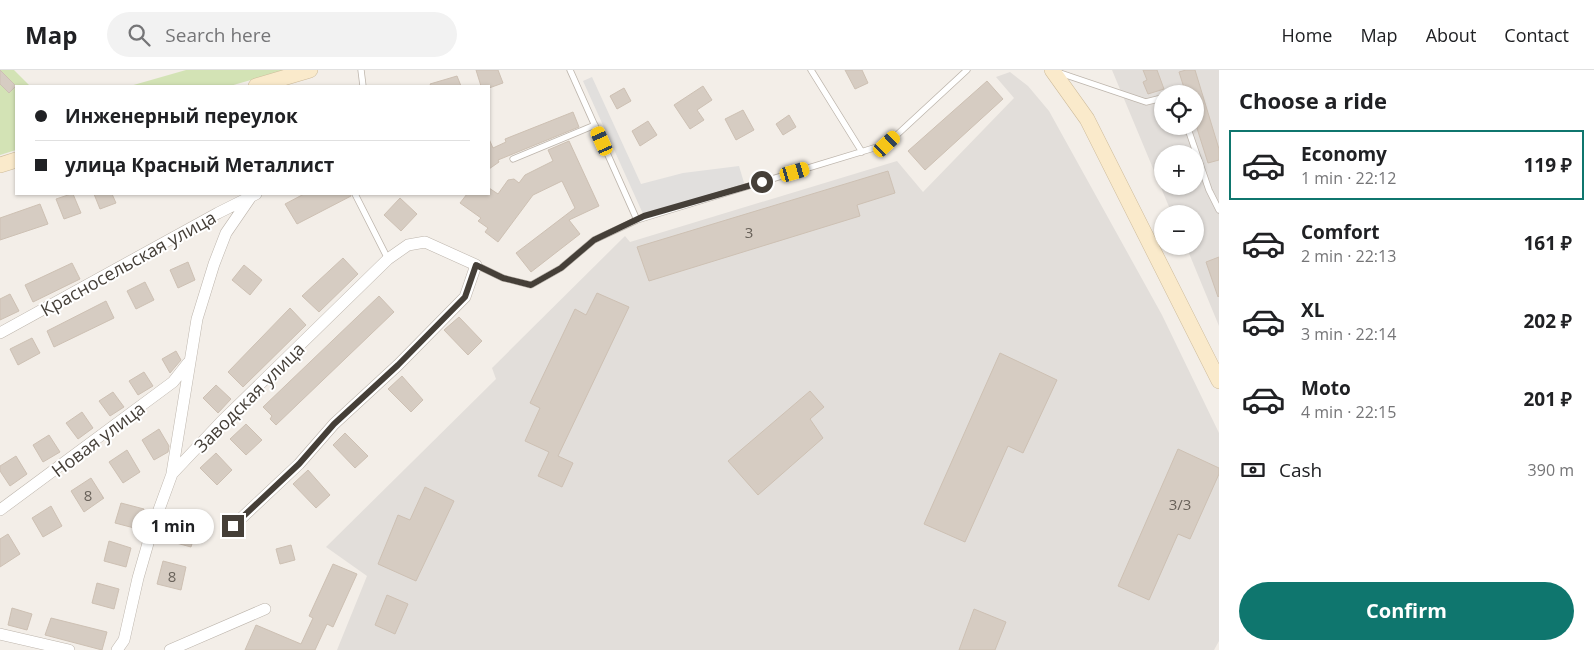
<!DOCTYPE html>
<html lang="en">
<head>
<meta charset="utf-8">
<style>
  :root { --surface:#fff; --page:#f2f2f2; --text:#202124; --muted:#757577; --line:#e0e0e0; --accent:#0f766e }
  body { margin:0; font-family:"Open Sans",sans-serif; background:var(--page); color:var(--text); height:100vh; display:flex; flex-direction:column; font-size:19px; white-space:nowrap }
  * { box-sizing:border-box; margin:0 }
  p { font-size:16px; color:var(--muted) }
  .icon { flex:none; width:28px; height:28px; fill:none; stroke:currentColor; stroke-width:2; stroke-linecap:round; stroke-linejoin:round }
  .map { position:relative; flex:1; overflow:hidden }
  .details { display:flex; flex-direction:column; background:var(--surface); width:375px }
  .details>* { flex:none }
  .banner { position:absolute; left:15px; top:15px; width:475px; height:110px; border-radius:0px; box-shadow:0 1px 4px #0004; display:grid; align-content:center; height:110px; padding:0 20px; background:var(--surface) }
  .fabs { position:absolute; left:1154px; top:15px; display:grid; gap:10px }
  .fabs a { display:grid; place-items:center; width:50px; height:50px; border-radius:50%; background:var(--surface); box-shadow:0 1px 4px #0004; font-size:25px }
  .end { position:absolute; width:22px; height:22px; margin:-11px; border:6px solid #453f38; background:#fff; box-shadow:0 0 0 2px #fff }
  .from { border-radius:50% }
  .bubble { position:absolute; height:35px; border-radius:18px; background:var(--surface); box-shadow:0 1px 4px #0004; font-size:16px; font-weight:700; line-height:35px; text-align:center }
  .car { position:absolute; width:15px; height:30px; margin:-15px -8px; border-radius:6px; box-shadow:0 0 4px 1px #0007; background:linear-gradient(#f5c518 24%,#345 0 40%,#f5c518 0 76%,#345 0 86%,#f5c518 0) }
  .banner b { display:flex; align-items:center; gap:18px; height:48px; font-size:19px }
  .banner b+b { border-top:1px solid var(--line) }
  .banner i { width:12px; height:12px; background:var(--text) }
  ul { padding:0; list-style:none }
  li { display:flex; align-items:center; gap:15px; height:70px; margin:0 10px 8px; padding:0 10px; border:2px solid transparent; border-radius:0px }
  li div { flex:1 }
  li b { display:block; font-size:19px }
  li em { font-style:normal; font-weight:700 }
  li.on { border-color:var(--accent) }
  li>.icon { width:45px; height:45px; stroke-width:1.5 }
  h2 { padding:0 20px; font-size:22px; line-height:60px }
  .pay { display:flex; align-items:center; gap:12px; height:55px; padding:0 20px; font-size:19px }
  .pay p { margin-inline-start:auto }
  .primary-button { display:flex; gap:10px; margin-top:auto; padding:10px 20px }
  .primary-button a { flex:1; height:58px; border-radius:30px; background:var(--accent); color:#fff; font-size:20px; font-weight:700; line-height:58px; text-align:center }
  header { display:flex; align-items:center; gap:30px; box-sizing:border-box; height:70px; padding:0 25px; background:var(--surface); border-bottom:1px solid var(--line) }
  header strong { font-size:24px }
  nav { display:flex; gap:28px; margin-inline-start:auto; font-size:18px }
  .search { width:350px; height:45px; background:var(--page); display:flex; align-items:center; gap:12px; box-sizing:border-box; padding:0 18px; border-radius:28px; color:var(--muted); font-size:19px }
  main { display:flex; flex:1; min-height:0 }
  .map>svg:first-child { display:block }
</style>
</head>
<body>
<header>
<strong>Map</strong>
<div class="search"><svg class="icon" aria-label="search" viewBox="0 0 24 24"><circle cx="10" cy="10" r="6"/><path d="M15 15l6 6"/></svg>Search here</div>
<nav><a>Home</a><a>Map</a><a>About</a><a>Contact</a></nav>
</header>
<main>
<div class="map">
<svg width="1219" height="580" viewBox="0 0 1219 580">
  <rect width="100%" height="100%" fill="#f3eee8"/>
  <path fill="#e2deda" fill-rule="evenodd" d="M1112 0H1219V256L1186 176H1195V144H1172ZM1162 24H1195V56H1162ZM1162 84H1195V116H1162Z
    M1010 2 1028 16 1049 41 1162 245 1219 363V571L1214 580H337L367 506 326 477 496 309 492 298 625 166 630 172 897 91 923 122 1014 28 996 7Z"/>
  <path fill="#d3e3b5" d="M0 0H14L30 16H16V80L0 85Z
    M186 0H285L230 16H130Z"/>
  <path fill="#e1dfdd" d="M592 7 641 114 683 103 739 96 745 116 644 146 583 11Z"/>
  <path fill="#d6ccc2" stroke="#cdc0b3" d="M0 0 16 16 9 23 0 14Z
    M476 0H498L503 13 489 18V16H481Z
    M845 0H862L868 13 855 19Z
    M1143 0H1157L1164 19 1148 24 1143 12 1147 10Z
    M1186 0H1195L1219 79V90L1208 93 1195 52V24H1186L1179 2Z
    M457 6 461 16H431L430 14Z
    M987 11 1003 29 925 100 908 81Z
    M703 16 712 30 697 40 704 50 690 59 674 35Z
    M624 18 631 31 617 39 610 26Z
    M743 40 754 60 736 70 725 49Z
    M573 42 579 57 498 90 499 92 489 99V69L493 78 506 72 505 69Z
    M789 45 796 57 783 65 776 54Z
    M648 51 657 65 640 76 632 61Z
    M569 71 599 136 569 150 580 164 531 202 516 183 575 138 562 111 533 125 498 172 485 162 488 158 478 151 481 148 460 133 467 124H489V118L498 124 508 110 514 109 519 113 525 105 553 91 548 80Z
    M888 101 895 123 857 135 860 146 649 211 637 177Z
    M71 124H73L81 143 64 149 56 129Z
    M94 124H112L116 133 100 139Z
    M304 124H350L351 126 297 154 285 134Z
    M400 128 417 144 401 161 384 145Z
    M40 134 48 154 0 170V148Z
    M1219 187V226L1218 227 1206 192Z
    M343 188 358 204 319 242 302 226Z
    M188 192 195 210 178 218 170 200Z
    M72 193 80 209 33 232 25 215Z
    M244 195 262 210 250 225 232 210Z
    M145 212 154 230 136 239 127 221Z
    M597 223 629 237 558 386 573 393 562 417 538 406 549 382 525 371 540 338 530 333 575 239 586 245Z
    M10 224 19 241 0 250V229Z
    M379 226 394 242 276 355 270 349 272 346 263 337Z
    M106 231 114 248 54 277 47 261Z
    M290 238 306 255 243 317 228 302Z
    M459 247 482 271 468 285 444 260Z
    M32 268 40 283 18 295 10 279Z
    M176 281 181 290 170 303 162 289Z
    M1000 283 1057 310 1023 383 1008 376 965 472 924 454Z
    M144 302 153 316 138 325 129 311Z
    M402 306 423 330 411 342 388 319Z
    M216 315 231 329 218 343 203 328Z
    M810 321 824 337 810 349 823 368 758 425 728 391Z
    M113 322 124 337 110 346 99 331Z
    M82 342 93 358 78 369 66 353Z
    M246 354 262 370 246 385 230 369Z
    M159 359 169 376 168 382 154 390 142 370Z
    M345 363 368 386 355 398 333 375Z
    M49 365 60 382 43 392 33 375Z
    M1178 379 1219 398V404L1190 469 1178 464 1149 530 1118 516Z
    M127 380 140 402 123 413 109 392Z
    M216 383 232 400 217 415 200 398Z
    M16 386 27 404 10 416 0 401V396Z
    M308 400 330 425 316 438 293 414Z
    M91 408 103 427H102L104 428 84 442 71 421Z
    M425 417 454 431 416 511 378 494 398 445 410 450Z
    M121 433 144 439 138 459 115 453Z
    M51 436 62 456 43 467 32 448Z
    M175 450 197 457 191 477 169 471Z
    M8 464 20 484 0 497V469Z
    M109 471 131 478 126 497 104 491Z
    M291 475 295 490 280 494 276 479Z
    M163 491 186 497 181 520 157 514Z
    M333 494 357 504 333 557 327 554 315 580H245L256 555 301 574 313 548 309 546Z
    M97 513 119 519 114 539 92 533Z
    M387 525 408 534 395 564 375 555Z
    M12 538 32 544 27 560 8 555Z
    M974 539 1006 552 995 580H959Z
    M51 548 107 562 102 580 45 565Z"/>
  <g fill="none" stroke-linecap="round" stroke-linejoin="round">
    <g stroke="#bdb5ac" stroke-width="7">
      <path id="lane" d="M361 0 363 16
        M570 0 637 150 887 74 967 0
        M811 0 862 82
        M1057 2 1146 32 1162 28
        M1187 56 1209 120 1219 140
        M513 89 595 55
        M355 124 388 189
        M476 195 503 208 531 215 561 198 594 170 637 150"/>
    </g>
    <g stroke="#bdb5ac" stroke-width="12">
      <path id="street" d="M0 263 218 143 256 124
        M172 403 197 249 214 194 226 163 250 128
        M0 440 173 312 188 293
        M0 564 69 580
        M117 580 124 570 138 508 153 456 172 404 221 352 388 189 408 175 425 172 476 195 465 227 398 295 334 354 299 394 233 456
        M170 580 265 539"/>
    </g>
    <g stroke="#cebc9c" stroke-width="16">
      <path id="secondary" d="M1052 0 1087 49 1219 311
        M256 16 310 0
        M0 95 16 90"/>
    </g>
    <use href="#lane" stroke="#fff" stroke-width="5.5"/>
    <use href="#street" stroke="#fff" stroke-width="11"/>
    <use href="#secondary" stroke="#faeacb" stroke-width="15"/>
  </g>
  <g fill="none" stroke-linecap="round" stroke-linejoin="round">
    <path stroke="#453f38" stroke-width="6" d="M233 456 299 394 334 354 398 295 465 227 476 195 503 208 531 215 561 198 594 170 644 146 762 112"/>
  </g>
  <g text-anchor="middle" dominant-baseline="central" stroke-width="4" stroke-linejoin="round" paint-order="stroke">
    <g font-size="15" fill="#69625a">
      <text x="749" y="162">3</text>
      <text x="88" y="425">8</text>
      <text x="1180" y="434">3/3</text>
      <text x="172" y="506">8</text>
    </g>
    <g font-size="18" fill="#453f38" stroke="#fff">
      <text transform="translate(128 193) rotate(-29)">Красносельская улица</text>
      <text transform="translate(249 327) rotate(-45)">Заводская улица</text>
      <text transform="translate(98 369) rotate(-37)">Новая улица</text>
    </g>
  </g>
</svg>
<div class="fabs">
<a><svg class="icon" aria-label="locate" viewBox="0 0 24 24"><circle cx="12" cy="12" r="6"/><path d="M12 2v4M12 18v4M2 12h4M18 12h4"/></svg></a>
<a>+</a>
<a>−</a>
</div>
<i class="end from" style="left:762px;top:112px"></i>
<i class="end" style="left:233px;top:456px"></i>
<div class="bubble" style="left:132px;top:439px;width:82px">1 min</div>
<i class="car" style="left:602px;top:71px;rotate:336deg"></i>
<i class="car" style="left:887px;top:74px;rotate:47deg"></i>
<i class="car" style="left:795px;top:102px;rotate:74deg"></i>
<div class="banner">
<b><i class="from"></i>Инженерный переулок</b>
<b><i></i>улица Красный Металлист</b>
</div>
</div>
<section class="details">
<h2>Choose a ride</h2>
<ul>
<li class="on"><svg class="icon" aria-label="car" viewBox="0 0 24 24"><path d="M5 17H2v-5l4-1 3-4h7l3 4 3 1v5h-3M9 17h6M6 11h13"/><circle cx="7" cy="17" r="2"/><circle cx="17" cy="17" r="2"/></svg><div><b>Economy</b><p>1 min · 22:12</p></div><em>119 ₽</em></li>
<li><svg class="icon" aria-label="car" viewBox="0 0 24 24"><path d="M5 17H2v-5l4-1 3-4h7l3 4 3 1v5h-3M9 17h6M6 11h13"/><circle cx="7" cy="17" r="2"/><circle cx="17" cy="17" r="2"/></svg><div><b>Comfort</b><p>2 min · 22:13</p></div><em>161 ₽</em></li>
<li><svg class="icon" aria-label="car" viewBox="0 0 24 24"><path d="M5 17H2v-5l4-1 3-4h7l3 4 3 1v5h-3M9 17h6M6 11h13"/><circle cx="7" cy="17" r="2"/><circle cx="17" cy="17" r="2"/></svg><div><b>XL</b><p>3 min · 22:14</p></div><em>202 ₽</em></li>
<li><svg class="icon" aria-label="car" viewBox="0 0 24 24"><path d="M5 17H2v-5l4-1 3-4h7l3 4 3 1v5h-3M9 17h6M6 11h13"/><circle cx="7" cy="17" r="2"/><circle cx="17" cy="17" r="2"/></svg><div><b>Moto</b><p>4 min · 22:15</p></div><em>201 ₽</em></li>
</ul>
<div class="pay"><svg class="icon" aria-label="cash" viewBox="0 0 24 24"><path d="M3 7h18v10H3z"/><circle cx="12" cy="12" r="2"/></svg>Cash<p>390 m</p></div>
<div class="primary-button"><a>Confirm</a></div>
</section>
</main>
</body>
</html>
